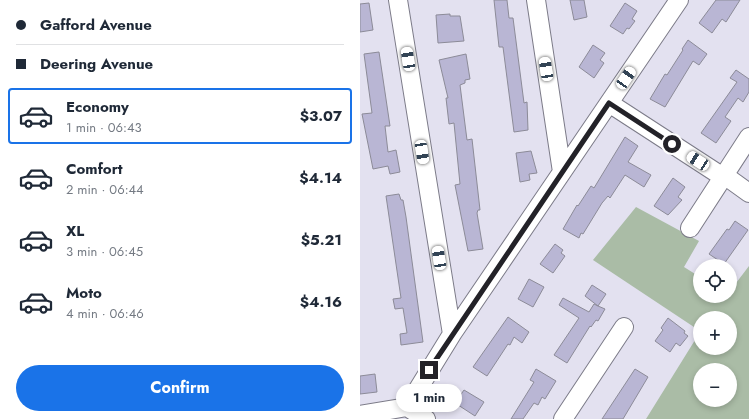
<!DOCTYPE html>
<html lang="en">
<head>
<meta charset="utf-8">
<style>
  :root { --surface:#fff; --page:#f6f6f7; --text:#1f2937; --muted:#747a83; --line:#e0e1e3; --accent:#1a73e8 }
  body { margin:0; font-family:Jost,sans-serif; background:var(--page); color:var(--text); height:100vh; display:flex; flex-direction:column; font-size:15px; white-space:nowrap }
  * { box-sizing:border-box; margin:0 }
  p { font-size:13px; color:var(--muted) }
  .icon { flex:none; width:22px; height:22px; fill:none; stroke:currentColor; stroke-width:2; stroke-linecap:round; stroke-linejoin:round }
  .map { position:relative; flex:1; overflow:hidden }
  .sheet { display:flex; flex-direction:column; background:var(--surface); width:360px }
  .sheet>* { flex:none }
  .banner { display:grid; align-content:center; height:88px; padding:0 16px; background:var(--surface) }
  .buttons { position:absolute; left:333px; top:259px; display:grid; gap:8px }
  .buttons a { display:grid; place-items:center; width:44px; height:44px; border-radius:50%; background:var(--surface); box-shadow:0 2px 6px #0003; font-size:20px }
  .end { position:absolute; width:18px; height:18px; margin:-9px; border:5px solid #232228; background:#fff; box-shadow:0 0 0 2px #fff }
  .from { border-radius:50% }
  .bubble { position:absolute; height:28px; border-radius:14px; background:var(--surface); box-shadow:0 2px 6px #0003; font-size:13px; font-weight:700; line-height:28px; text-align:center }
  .car { position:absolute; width:12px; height:24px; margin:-12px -6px; border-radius:5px; box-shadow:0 0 3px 1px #0007; background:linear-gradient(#fff 24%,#345 0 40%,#fff 0 76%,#345 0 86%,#fff 0) }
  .banner b { display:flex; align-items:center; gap:14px; height:38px; font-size:15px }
  .banner b+b { border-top:1px solid var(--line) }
  .banner i { width:10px; height:10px; background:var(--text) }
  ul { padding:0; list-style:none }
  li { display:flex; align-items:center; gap:12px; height:56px; margin:0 8px 6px; padding:0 8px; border:2px solid transparent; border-radius:4px }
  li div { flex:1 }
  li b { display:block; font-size:15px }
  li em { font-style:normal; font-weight:700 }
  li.current { border-color:var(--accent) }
  li>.icon { width:36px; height:36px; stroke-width:1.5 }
  .cta { display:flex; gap:8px; margin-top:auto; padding:8px 16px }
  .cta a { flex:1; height:46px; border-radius:24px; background:var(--accent); color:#fff; font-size:16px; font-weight:700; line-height:46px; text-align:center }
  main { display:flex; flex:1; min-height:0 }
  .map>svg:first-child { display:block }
</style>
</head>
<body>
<main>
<section class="sheet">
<div class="banner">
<b><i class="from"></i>Gafford Avenue</b>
<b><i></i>Deering Avenue</b>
</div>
<ul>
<li class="current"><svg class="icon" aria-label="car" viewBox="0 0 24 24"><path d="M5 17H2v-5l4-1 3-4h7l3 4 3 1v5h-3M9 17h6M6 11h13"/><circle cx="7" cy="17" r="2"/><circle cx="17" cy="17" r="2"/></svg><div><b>Economy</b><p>1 min · 06:43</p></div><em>$3.07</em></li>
<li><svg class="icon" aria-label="car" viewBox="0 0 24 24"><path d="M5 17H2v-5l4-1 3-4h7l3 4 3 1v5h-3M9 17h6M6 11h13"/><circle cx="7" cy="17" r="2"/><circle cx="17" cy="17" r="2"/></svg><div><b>Comfort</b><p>2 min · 06:44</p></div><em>$4.14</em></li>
<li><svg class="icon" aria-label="car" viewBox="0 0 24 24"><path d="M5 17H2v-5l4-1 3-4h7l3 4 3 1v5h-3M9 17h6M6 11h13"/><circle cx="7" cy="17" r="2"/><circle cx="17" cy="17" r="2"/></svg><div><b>XL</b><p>3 min · 06:45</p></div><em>$5.21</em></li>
<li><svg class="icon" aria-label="car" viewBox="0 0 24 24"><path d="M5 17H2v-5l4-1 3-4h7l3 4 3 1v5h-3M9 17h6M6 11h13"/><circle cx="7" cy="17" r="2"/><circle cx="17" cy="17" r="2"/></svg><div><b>Moto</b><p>4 min · 06:46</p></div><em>$4.16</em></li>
</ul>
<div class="cta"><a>Confirm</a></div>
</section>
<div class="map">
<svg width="389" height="419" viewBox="0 0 389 419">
  <rect width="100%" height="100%" fill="#e3e1f0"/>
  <path fill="#aabca6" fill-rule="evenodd" d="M276 207 339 241 324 267 340 277V296H370V291L389 266V419H286L340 332V348H370V318H340V331L233 260ZM340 370H370V400H340Z"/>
  <path fill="#b9b6d4" stroke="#8c8b98" d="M134 0H147L149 18H153L164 103 167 102 168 130 154 132 143 47H139Z
    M210 0H224L227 17 214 20Z
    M356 0H380L366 22 362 19 352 33 339 23Z
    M9 3 13 30 0 32V4Z
    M265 3 277 11 272 19 275 21 269 29 267 28 263 34 250 26Z
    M90 14V16H100L104 41 78 43 76 15Z
    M328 40 347 54 339 65 333 61 305 107 290 99 305 74 307 75 323 50 322 49Z
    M233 45 245 53 240 60 244 63 234 78 219 67Z
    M19 52 30 126H25L28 152 36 150 40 172 30 174 28 166 13 169 2 114 12 113 4 54Z
    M106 54 110 79 105 80V83L100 85 107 140 112 139 120 210H118L117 213 123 249 108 251 95 185 100 184 94 123 89 124 86 98H88L79 60Z
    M376 70 389 79V92L383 102 378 98 365 117 371 121 356 143 341 133 377 82 370 78Z
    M265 137 278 146 268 162 291 175 284 187 265 175 250 198 248 196 242 203 223 234 221 233 219 238 203 229 217 205 218 206 231 186 234 188Z
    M171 151 177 173 169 174 170 180 160 182 156 153Z
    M313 178 325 187 318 197 322 200 308 215 294 206Z
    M39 194 41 200H43L46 217 63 342 41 345 40 334 47 333 43 308 35 309 33 299 41 298 26 196Z
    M375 221 388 230 364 264 349 254 367 229 369 230Z
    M195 244 203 250 201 253 205 256 193 273 180 264Z
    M169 279 184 287 173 307 158 299Z
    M232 285 246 294 238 306 245 309 238 321 236 320 231 327 230 326 207 363 194 355 219 318 199 305 203 298 229 312 234 304 238 306 225 296Z
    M148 317 169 332 162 343 154 337 150 345 148 344 127 376 113 367Z
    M308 318 325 331 324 333 328 336 320 346 316 343 310 352 295 341 303 330 301 328Z
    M176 369 196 381 185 399 182 397 178 405 174 403 163 419H151L174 382 170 380Z
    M275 369 288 377 263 419H242Z
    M15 374 17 392 0 394V376Z
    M104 390 124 402 115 416 95 403Z"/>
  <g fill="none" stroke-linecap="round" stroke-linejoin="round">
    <g stroke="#7c7b88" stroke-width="20">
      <path id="minor" d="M38 0 92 334
        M176 0 202 172
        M249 103 363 177
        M364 175 389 193
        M330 228 389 137
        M47 407 92 334 319 0
        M0 415 47 407 66 419
        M203 419 264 327"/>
    </g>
    <use href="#minor" stroke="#fff" stroke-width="18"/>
  </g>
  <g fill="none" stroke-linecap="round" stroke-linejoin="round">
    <path stroke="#232228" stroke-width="5" d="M69 370 249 103 312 144"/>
  </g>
</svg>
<div class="buttons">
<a><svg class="icon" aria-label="locate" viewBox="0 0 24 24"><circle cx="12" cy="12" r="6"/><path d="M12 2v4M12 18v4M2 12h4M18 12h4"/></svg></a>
<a>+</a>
<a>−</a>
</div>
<i class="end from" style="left:312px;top:144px"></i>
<i class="end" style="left:69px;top:370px"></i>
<div class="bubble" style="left:36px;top:384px;width:66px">1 min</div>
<i class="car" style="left:48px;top:59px;rotate:351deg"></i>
<i class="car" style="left:186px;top:69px;rotate:351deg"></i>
<i class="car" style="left:266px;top:78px;rotate:34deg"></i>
<i class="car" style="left:62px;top:152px;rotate:171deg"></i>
<i class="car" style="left:338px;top:161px;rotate:303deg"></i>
<i class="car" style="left:79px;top:258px;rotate:351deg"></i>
</div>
</main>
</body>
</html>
